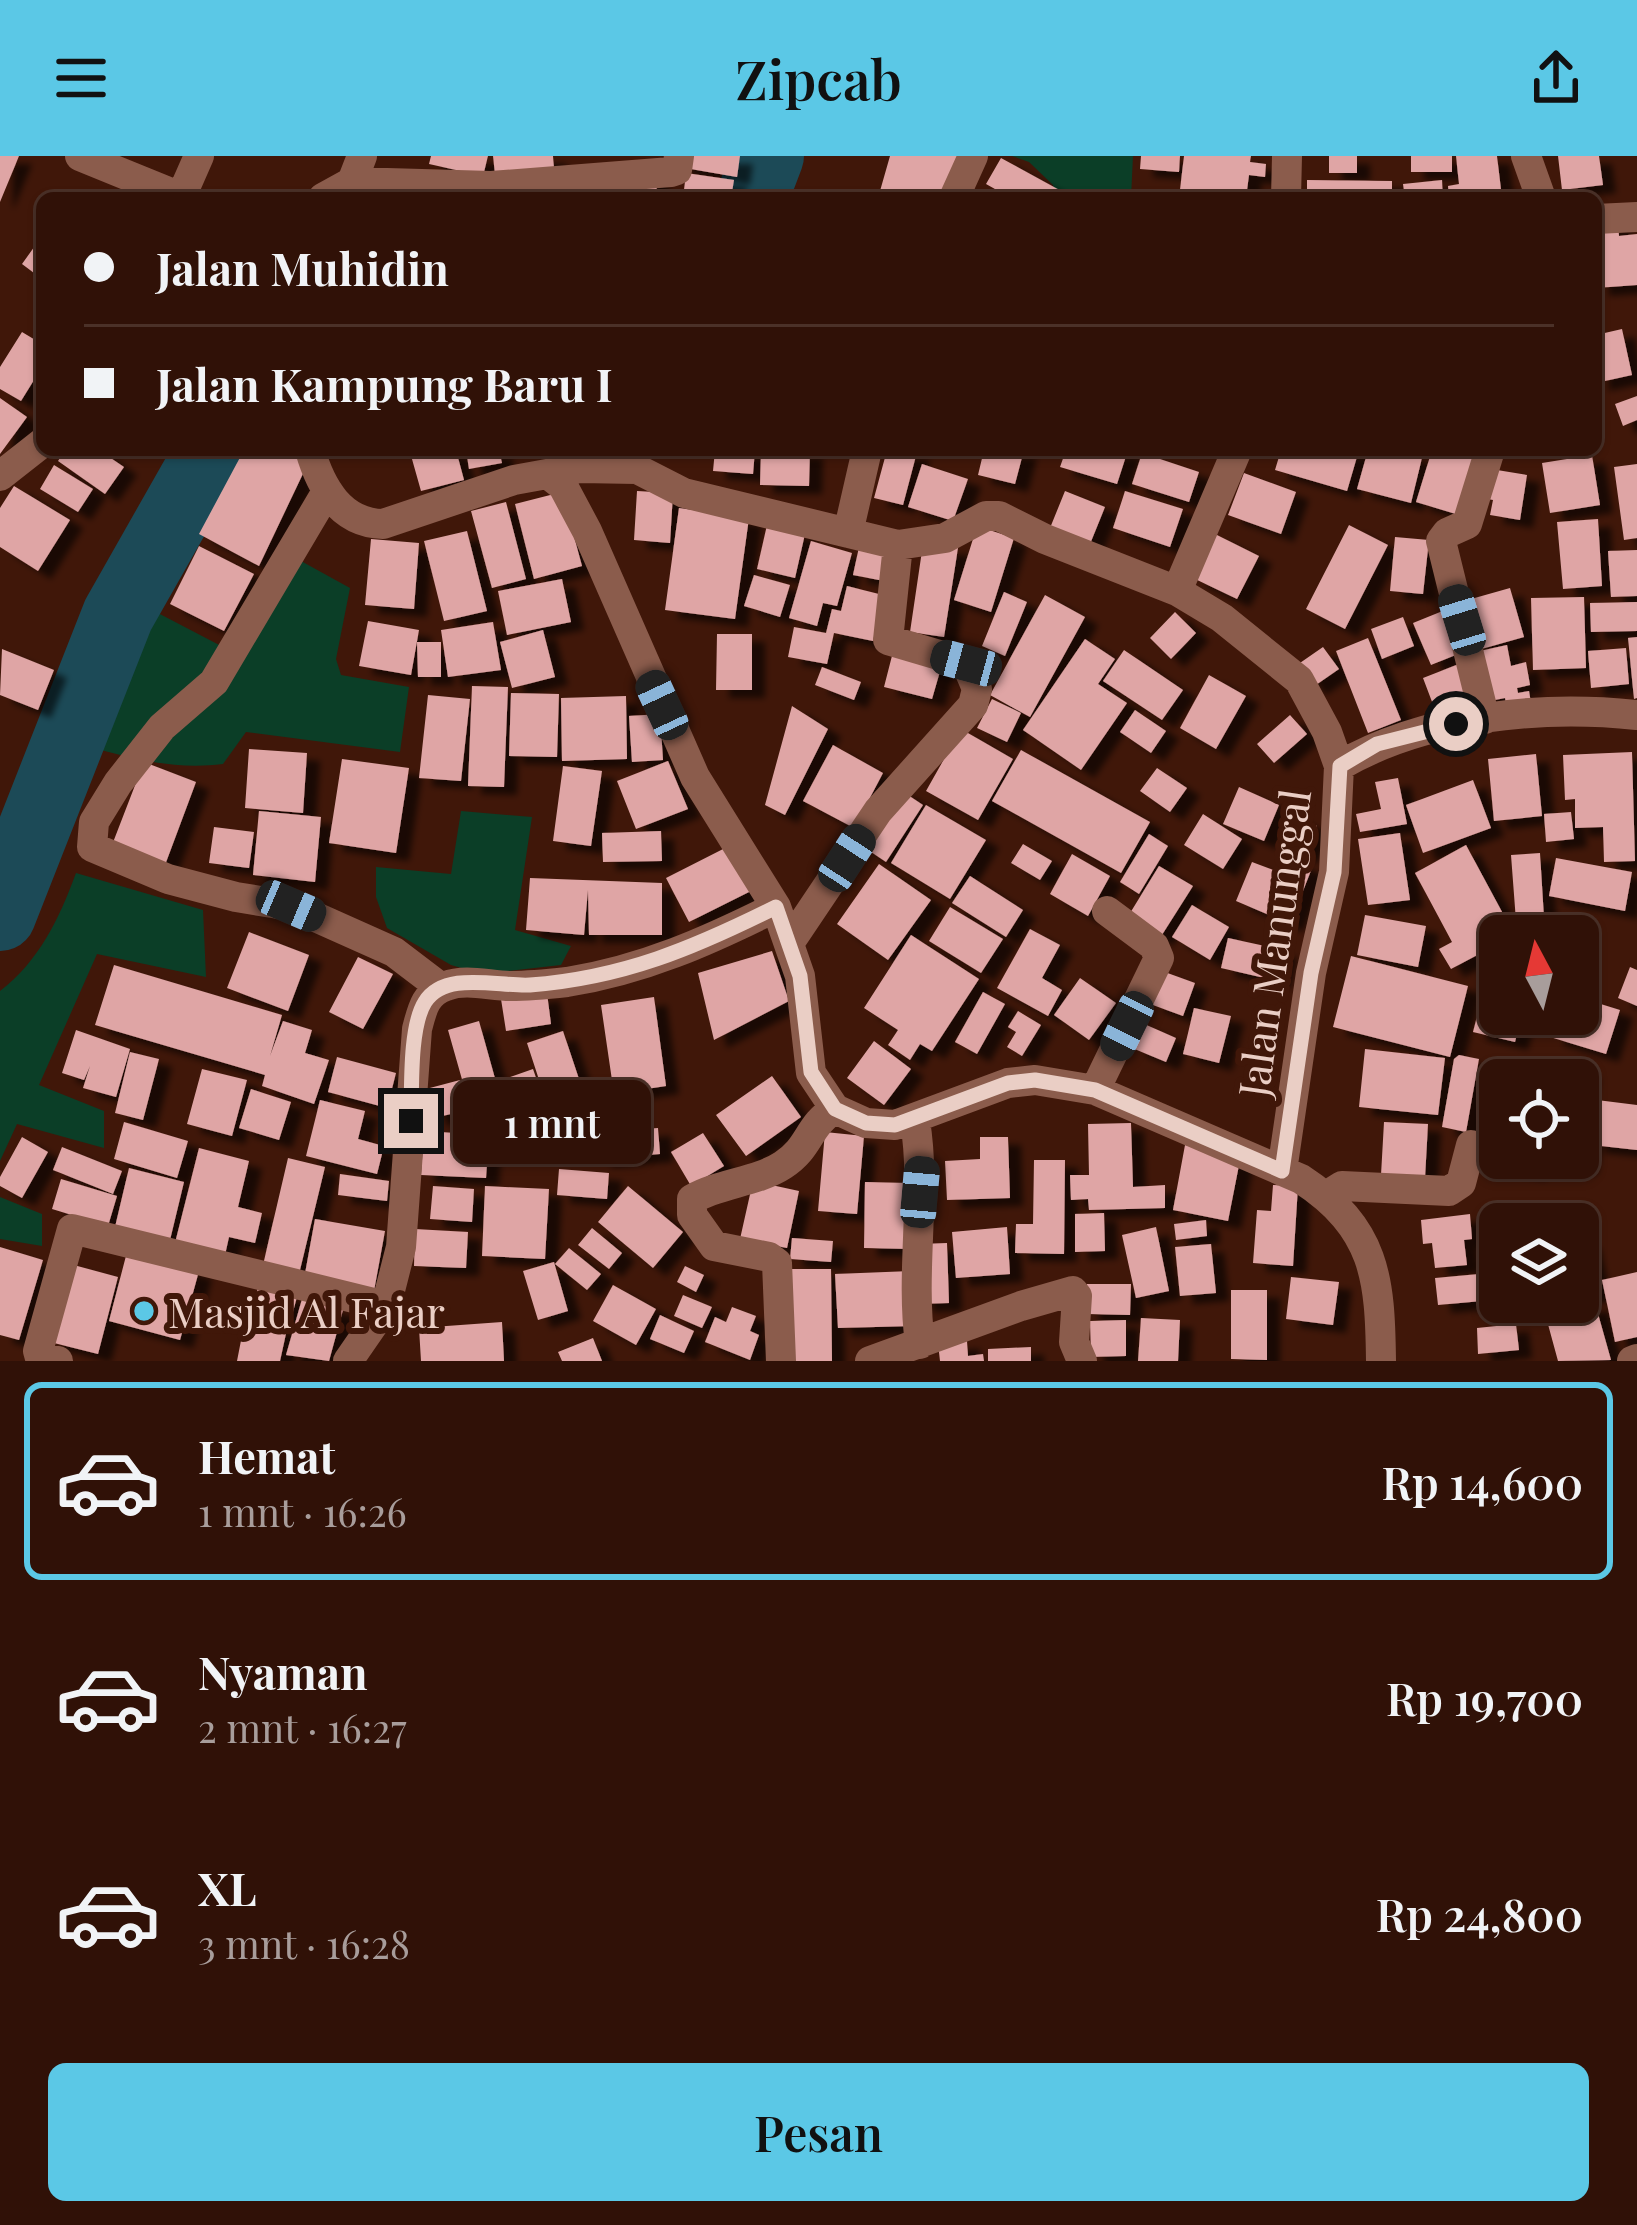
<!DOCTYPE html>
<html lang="id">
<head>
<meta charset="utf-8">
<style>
  :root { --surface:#301107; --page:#3c1f15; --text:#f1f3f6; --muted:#a89d9b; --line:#4b3128; --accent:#5bc8e6 }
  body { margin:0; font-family:"Playfair Display",serif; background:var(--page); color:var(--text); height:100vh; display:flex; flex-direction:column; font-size:45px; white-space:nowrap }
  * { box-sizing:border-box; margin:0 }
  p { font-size:39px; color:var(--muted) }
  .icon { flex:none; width:66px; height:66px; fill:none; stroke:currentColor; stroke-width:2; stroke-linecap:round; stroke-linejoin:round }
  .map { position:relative; height:1205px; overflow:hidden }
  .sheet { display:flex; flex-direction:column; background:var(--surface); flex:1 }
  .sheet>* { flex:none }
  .guide { position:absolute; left:36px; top:36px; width:1566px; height:264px; border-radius:18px; box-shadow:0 3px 9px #0004,0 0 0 3px var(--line); display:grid; align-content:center; height:264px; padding:0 48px; background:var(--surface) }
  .needle { width:78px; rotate:353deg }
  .buttons { position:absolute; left:1479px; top:759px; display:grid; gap:24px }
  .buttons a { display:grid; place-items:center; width:120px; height:120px; border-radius:18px; background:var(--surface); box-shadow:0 3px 9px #0004,0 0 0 3px var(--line); font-size:60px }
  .end { position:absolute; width:54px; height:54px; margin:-27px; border:15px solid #eacec5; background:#111; box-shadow:0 0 0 6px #111 }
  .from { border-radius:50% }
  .bubble { position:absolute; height:84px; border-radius:18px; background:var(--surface); box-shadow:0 3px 9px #0004,0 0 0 3px var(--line); font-size:39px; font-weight:600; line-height:84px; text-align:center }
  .car { position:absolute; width:36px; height:72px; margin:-36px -18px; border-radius:15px; box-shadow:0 0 9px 3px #0007; background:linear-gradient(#222 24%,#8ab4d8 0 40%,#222 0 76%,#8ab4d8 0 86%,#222 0) }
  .guide b { display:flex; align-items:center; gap:42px; height:114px; font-size:45px }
  .guide b+b { border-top:3px solid var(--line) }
  .guide i { width:30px; height:30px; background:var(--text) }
  ul { padding:21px 0 0; list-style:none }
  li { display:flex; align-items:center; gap:36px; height:198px; margin:0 24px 18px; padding:0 24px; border:6px solid transparent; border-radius:18px }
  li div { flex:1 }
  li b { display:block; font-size:45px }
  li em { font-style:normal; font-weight:600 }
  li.on { border-color:var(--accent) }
  li>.icon { width:108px; height:108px; stroke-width:1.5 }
  .button { display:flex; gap:24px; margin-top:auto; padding:24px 48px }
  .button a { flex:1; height:138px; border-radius:18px; background:var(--accent); color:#111; font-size:48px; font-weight:600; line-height:138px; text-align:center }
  header { display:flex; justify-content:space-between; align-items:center; height:156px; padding:0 48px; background:var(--accent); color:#111; font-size:54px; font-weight:600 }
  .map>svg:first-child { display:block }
</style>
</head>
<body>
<header><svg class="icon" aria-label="menu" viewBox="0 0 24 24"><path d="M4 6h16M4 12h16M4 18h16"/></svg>Zipcab<svg class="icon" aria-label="share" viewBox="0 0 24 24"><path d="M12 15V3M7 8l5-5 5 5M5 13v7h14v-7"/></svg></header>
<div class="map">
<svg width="1637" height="1205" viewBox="0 0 1637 1205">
  <defs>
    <filter id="shadow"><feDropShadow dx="13" dy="8" stdDeviation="3" flood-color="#0009"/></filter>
  </defs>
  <rect width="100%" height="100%" fill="#401709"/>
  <path fill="#0b3e27" d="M1012 0H1133L1131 42H1055L1053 29 1029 6Z
    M301 405 350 432 336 503 341 519 409 531 400 596 246 576 223 608C175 614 133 603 87 590L129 477 145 458 156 456 225 492Z
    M461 655 532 661 515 774 571 790 561 809 482 818 451 809 387 772 376 741V711L451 718Z
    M76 717 203 754 206 821 97 798 39 929 104 955V992L17 968 0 1005V835C39 805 59 763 76 717Z
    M0 1041 42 1058V1090L0 1083Z"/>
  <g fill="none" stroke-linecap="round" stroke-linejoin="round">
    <path stroke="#1c4a57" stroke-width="72" d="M752 42 768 0
      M0 759 118 459 202 311 217 294"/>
  </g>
  <path fill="#dfa5a5" filter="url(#shadow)" d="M0 0H19L0 46Z
    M431 0H488L483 20 429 8Z
    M493 0H553L554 12 495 18Z
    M681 0H740L737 21 679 11Z
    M890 0H958L945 42H878Z
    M1141 0H1180L1179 16 1140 13Z
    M1184 0H1251L1250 6 1266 8 1265 21 1249 19 1246 42H1179Z
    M1329 0H1357V17H1329Z
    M1411 0H1452V16H1411Z
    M1456 0H1497L1502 42H1449L1448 30 1459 28Z
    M1558 0H1599L1603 29 1562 34Z
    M1001 2 1074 42H1011L986 28Z
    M686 17 734 24 731 42H683Z
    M656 20 657 42H593L592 22Z
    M1307 24 1392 25V42H1307Z
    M1442 24 1443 42H1405L1403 28Z
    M1618 67 1619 80 1637 78V129L1596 132V69Z
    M37 87 42 91V123L22 108Z
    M1622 173 1632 219 1596 227V179Z
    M22 176 42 188V211L21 245 0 233V211Z
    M1637 240V264L1623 270 1615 248Z
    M0 242 27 261 0 298Z
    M65 294H99L124 311 105 338 58 305Z
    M244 294H300L309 305 259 410 199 378Z
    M419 294H456L464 324 421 335 410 296Z
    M466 294H499L502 307 469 313Z
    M715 294H755L753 318 713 315Z
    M761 294H810L809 330 760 329Z
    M887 294 917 296 903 349 874 342Z
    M984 294H1024L1015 328 978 319Z
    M1066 294H1128L1117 328 1060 311Z
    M1281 294H1359L1347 335 1275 314Z
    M1368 294H1397L1422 302 1411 347 1357 333Z
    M1432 294H1478L1459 359 1416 346Z
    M1142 297 1199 316 1189 346 1132 328Z
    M1592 299 1600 349 1550 357 1542 307Z
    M922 308 968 323 953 365 908 351Z
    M1637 308V382L1624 384 1614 311Z
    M54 309 93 333 78 356 40 333Z
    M1497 314 1527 319 1520 364 1490 359 1493 344 1482 342Z
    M1244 317 1296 336 1281 378 1228 359Z
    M14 330 70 364 38 415 0 391V352Z
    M637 335 673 337 670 387 634 384Z
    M1065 335 1105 351 1090 388 1050 372Z
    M1125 335 1183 353 1170 391 1113 372Z
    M562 336 582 410 534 423 515 348Z
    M506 346 526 423 492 432 471 355Z
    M679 352 749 362 735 463 665 454Z
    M1598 363 1602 430 1563 433 1557 366Z
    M767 369 805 378 795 422 757 413Z
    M1349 369 1388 389 1345 473 1306 453Z
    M977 370 1014 382 991 456 954 444Z
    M467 375 487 455 444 465 424 385Z
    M1215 378 1259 400 1237 443 1193 422Z
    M1395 381 1429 384 1423 438 1390 435Z
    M371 383 419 387 414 453 365 449Z
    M811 385 852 397 837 450 823 447 817 470 789 462Z
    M923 388 958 392 944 481 910 476Z
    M199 390 254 418 224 475 170 448Z
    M859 391 890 397 884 425 853 419Z
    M1637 394V440L1611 441 1608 395Z
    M754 419 790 429 780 461 744 450Z
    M562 423 571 466 507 479 498 435Z
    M847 430 883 439 873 485 834 477 827 508 788 501 794 471 826 477 832 453 841 455Z
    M1510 432 1524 481 1478 494 1464 445Z
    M1004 436 1027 446 1005 500 982 490Z
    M1045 439 1085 461 1030 561 990 539Z
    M1584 441 1586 512 1533 514 1531 442Z
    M1637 446V475L1591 476 1590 447Z
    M1450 452 1468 494 1431 509 1413 467Z
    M1175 456 1196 477 1171 503 1150 482Z
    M1403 461 1414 490 1382 503 1371 473Z
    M368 465 419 474 411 519 359 510Z
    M493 466 501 514 448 521 441 474Z
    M543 474 555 521 512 532 500 486Z
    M717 478H752V534H716Z
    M1637 481V542L1634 543 1628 482Z
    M1368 482 1401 564 1368 577 1336 495Z
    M1085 483 1115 503 1098 528 1127 547 1081 614 1023 574Z
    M417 486H441V521H418Z
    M1507 489 1511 510 1526 506 1530 529 1517 532 1518 537 1529 535 1531 547 1507 552 1505 542 1485 546 1475 496Z
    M1323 491 1339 513 1313 531 1297 509Z
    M894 492 943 505 932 543 884 531Z
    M1626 492 1629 528 1591 532 1588 495Z
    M2 493 54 514 38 554 0 539Z
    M1124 494 1183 534 1162 564 1103 525Z
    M1464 506 1479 544 1437 559 1423 522Z
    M822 511 861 526 854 544 815 529Z
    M1209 519 1246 540 1216 593 1180 572Z
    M472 530 508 531 504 631 468 630Z
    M511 537 559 538 557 601 509 600Z
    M428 539 470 543 461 625 419 622Z
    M626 540 627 603 562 605 561 542Z
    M992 543 1021 557 1007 586 977 572Z
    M792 550 828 573 785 659 765 649Z
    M1135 554 1166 575 1151 597 1120 576Z
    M660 558 663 604 632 606 629 560Z
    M1290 559 1307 578 1274 607 1257 588Z
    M961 573 1013 603 978 664 926 635Z
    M833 589 883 617 854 672 803 645Z
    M249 593 307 597 303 657 245 652Z
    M1021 594 1150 666 1121 717 992 645Z
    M1632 596 1635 705 1604 706 1603 671 1575 672V643L1565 644 1563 599Z
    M1536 598 1542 660 1494 665 1488 603Z
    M342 603 409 612 396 697 329 687Z
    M668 605 688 653 636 673 617 625Z
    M144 606 196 626 165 709 112 689Z
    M563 610 602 615 591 690 553 685Z
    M1157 612 1187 632 1170 656 1140 635Z
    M1398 622 1407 668 1360 676 1356 658 1381 653 1375 626Z
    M1473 624 1491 672 1423 697 1406 649Z
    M1239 631 1279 649 1264 685 1223 668Z
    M899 633 923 649 886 706 862 690Z
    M926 649 986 684 950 743 891 707Z
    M259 655 321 661 315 726 253 719Z
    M1571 656 1574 683 1546 686 1544 658Z
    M1203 658 1242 683 1223 713 1184 689Z
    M1293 659 1317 670 1304 700 1280 690Z
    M214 671 254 676 249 712 209 707Z
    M661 675 662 705 603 706 602 677Z
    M1400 677 1410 744 1368 749 1358 683Z
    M1149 678 1168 690 1139 738 1120 726Z
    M1023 688 1052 705 1040 724 1011 707Z
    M1466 689 1515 780H1500V787L1451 813 1439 793 1452 786 1415 717Z
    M729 690 751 735 689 766 666 722Z
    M1540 697 1544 762 1516 765 1511 699Z
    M1072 698 1110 720 1088 760 1050 738Z
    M1282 699 1312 712 1290 768 1236 745 1252 706 1276 715Z
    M1556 702 1632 716 1625 755 1549 740Z
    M879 708 931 744 888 804 837 768Z
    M1159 710 1193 730 1160 782 1127 762Z
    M970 720 1023 754 1006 781 952 747Z
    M530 722 662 727V779H589L588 734 584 779 526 774Z
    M1192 749 1229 771 1210 804 1172 781Z
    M950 751 1003 783 981 817 929 785Z
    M1365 759 1426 770 1418 811 1357 799Z
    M1030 773 1060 789 1042 822 1062 834 1048 860 997 832Z
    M249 776 309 799 288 855 227 832Z
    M911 779 979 823 932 895 920 888 910 904 888 889 898 874 864 852Z
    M1228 782 1284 794 1277 825 1221 812Z
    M772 795 789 845 714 884 698 817Z
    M1351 800 1468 830 1450 901 1333 871Z
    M358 801 393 818 363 873 329 856Z
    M114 809 282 859 270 900 283 865 312 874 305 897 329 904 314 948 262 930 265 919 95 869Z
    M1630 811 1637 814V850L1618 842Z
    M1489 814 1500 817V858H1522L1515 886 1473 876Z
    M1162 815 1195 827 1183 860 1150 848Z
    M1080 822 1116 847 1089 884 1054 859Z
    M983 836 1005 848 977 898 955 886Z
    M547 837 551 868 506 875 501 843Z
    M654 841 666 930 614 938 601 849Z
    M1578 841 1620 854 1606 898 1550 881 1558 858H1578Z
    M1194 852 1231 860 1219 907 1183 898Z
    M1018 855 1041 869 1022 900 1007 891 1016 876 1008 871Z
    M479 865 496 926 533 913 540 933 478 953 471 932 465 934 448 874Z
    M1142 867 1176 882 1166 906 1132 892Z
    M76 874 130 893 116 941 83 932 90 910 84 924 62 917Z
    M563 875 580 926 544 939 527 887Z
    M874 885 911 913 884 949 847 922Z
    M1365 893 1445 902 1438 959 1359 951Z
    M130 896 159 903 143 964 115 957Z
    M1459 899 1479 903 1466 976 1442 971 1454 903Z
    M1498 900 1547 907 1545 924H1500V940L1492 939Z
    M337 901 396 917 387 952 328 936Z
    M1558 908 1587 915 1580 946 1578 924H1554Z
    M202 913 247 924 232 980 187 968Z
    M772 920 801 961 746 1000 716 959Z
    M460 924 468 954 434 962 426 933Z
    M251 933 291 946 279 984 239 972Z
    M1489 942 1500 944V1002H1535L1533 1016 1477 1005Z
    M320 944 365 955 358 983 384 990 377 1018 306 1000Z
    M1597 944 1637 949V994L1592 989Z
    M614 945 616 975 658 972 660 998 599 1003 595 947Z
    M1578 950 1595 953 1584 1010 1553 1004 1578 1002Z
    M124 966 188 985 177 1022 114 1003Z
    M1384 966 1428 968 1425 1022 1381 1019Z
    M1131 967 1133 1031 1165 1029V1052L1089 1054 1088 1043 1071 1044 1070 1019H1089L1088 968Z
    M424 975 489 979 486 1022 421 1019Z
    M825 976 864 980 857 1058 818 1055Z
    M703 977 724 1010 691 1030 671 996Z
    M22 981 48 996 22 1042 0 1030V1021Z
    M980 981H1008L1010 1042 947 1044 945 1005 980 1003Z
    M1185 989 1241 999 1228 1065 1173 1054Z
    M62 991 122 1015 113 1038 53 1014Z
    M199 992 249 1005 238 1051 262 1057 255 1087 229 1081 225 1099 175 1087Z
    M288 1002 325 1011 299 1118 263 1109Z
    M1034 1004H1065L1064 1098 1015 1097 1016 1068H1033Z
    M129 1012 184 1026 170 1084 115 1071Z
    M559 1013 609 1017 607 1043 557 1039Z
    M340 1018 389 1025 387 1045 338 1039Z
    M61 1023 117 1040 108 1070 52 1053Z
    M753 1025 799 1035 787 1092 740 1083Z
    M865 1026 911 1027 910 1093 864 1092Z
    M1273 1029 1298 1030 1293 1110 1253 1107 1257 1054 1271 1055Z
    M433 1030 474 1033 472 1066 430 1063Z
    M485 1030 549 1033 545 1103 482 1100Z
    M628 1030 683 1076 653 1112 598 1066Z
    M1104 1057 1105 1095 1075 1096V1058Z
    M1470 1058 1472 1083 1464 1084 1467 1109 1435 1112 1432 1087 1423 1088 1421 1064Z
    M315 1063 385 1075 374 1135 304 1123Z
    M1206 1064 1207 1080 1176 1084 1174 1068Z
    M1007 1071 1010 1118 956 1122 952 1076Z
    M1156 1071 1169 1135 1136 1142 1122 1079Z
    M592 1072 622 1097 609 1113 578 1089Z
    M415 1073 468 1076 466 1112 414 1110Z
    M792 1082 833 1085 831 1106 790 1103Z
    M1587 1084 1599 1136 1578 1141V1086Z
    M947 1087 949 1147 920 1148 919 1088Z
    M1211 1088 1216 1137 1180 1140 1175 1091Z
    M0 1091 43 1104 19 1184 0 1179Z
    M569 1092 601 1118 587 1134 555 1108Z
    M127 1096 199 1115 180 1184 109 1165Z
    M554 1106 568 1155 538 1164 523 1115Z
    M70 1108 118 1121 98 1198 50 1186Z
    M685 1110 704 1119 696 1136 677 1126Z
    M786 1113H831L832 1205H788Z
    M911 1115 913 1170 838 1172 835 1118Z
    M1637 1116V1181L1615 1186 1602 1124Z
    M1479 1118 1482 1145 1438 1149 1435 1122Z
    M1291 1121 1339 1126 1333 1169 1286 1163Z
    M1087 1128H1131L1130 1159 1086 1158Z
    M613 1129 656 1153 636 1189 593 1165Z
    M258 1131 297 1141 291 1163 253 1153Z
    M1231 1134H1267V1204L1231 1203Z
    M683 1139 712 1151 702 1172 674 1160Z
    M302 1143 343 1154 329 1205 286 1199Z
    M1595 1147 1611 1204 1558 1205 1546 1161Z
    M732 1151 756 1160 750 1175 759 1179 750 1204 705 1186 715 1161 726 1166Z
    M660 1159 694 1175 684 1197 650 1183Z
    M1141 1162 1180 1164 1178 1205H1138Z
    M245 1164 287 1173 280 1205H237Z
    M1126 1164V1200L1091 1201 1090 1165Z
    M502 1166 504 1205H421L419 1172Z
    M1516 1168 1519 1194 1478 1198 1477 1172Z
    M593 1182 602 1205H562L558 1196Z
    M967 1185 968 1200 983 1198 984 1205H940L938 1187Z
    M1031 1191V1205H988V1193Z"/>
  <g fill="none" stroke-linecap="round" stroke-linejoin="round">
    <path stroke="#8b5c4c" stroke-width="30" d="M80 0 183 42
      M1526 0 1541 42
      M352 26 491 30 671 16 677 14 679 0
      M181 41 199 0
      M323 42 352 26 362 0
      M954 42 973 0
      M1286 42 1287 0
      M1596 63 1637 61
      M310 294C321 332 341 367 383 368L514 324 580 312 637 313 684 337 898 389 945 382 986 360H999L1045 383 1177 435
      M1237 294 1177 435 1222 462 1299 524 1327 576 1339 610 1334 716 1311 817 1282 1015
      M549 319 563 330 587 375 695 621 776 751 800 820 811 917 835 953 866 967 895 969 1008 927 1035 924 1095 934 1301 1023C1376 1072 1380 1122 1381 1205
      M0 320 42 287
      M326 337 214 526 162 571 118 627 94 666 92 691 168 723 236 741 291 750 394 796 440 831
      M848 377 867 294
      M1485 563 1441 385 1447 377 1467 368 1490 294
      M1339 610C1425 560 1539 549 1637 559
      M790 786 878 655 973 549 977 533 966 507 888 484 898 389
      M1095 934 1159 802 1154 790 1107 755
      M915 965C927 1038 910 1113 920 1188
      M1326 1040 1342 1030 1449 1035 1461 1027 1471 989
      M58 1205 40 1202 38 1195 72 1073 386 1150
      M348 1205 386 1150 401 1091 417 873C422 854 425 837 446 830 466 822 490 830 511 830 529 830 549 828 567 826 643 814 708 785 776 751
      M781 1205 777 1107 769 1101 714 1090 692 1059V1043C720 1027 757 1026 783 1009 811 991 807 970 835 953
      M870 1205 1021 1150 1073 1135 1077 1140 1074 1186 1082 1205
      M1632 1205 1637 1203"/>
  </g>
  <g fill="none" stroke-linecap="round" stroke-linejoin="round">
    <path stroke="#eacec5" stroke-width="15" d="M411 965C412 935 409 871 425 846 445 814 499 831 530 829 623 822 694 792 776 751L800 820 811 916 835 953 866 967 895 969 1008 927 1035 924 1095 934 1282 1015 1311 817 1334 716 1340 610 1377 588 1456 568"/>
  </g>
  <circle fill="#5bc8e6" stroke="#401709" stroke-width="4.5" cx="144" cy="1155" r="12"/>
  <g text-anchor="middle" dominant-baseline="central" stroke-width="12" stroke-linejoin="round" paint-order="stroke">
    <g font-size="42" fill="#eacec5" stroke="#401709">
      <text transform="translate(1273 787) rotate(-82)">Jalan Manunggal</text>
    </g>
    <g font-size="42" fill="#eacec5" stroke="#401709" text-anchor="start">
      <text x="168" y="1155">Masjid Al Fajar</text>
    </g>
  </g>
</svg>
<div class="buttons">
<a><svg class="needle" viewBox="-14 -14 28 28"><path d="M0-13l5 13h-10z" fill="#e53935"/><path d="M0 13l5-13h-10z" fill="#a89d9b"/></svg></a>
<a><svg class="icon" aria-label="locate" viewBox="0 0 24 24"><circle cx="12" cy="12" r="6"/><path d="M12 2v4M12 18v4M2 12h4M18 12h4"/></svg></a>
<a><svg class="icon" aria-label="layers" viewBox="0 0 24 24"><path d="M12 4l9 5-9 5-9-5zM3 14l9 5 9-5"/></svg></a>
</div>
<i class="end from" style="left:1456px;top:568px"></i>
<i class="end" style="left:411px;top:965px"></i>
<div class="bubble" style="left:453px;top:924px;width:198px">1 mnt</div>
<i class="car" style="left:1462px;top:464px;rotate:343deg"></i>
<i class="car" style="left:966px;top:507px;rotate:285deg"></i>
<i class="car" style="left:662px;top:549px;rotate:335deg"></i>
<i class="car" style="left:847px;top:702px;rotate:33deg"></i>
<i class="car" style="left:291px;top:750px;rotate:113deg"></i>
<i class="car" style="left:1127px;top:870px;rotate:206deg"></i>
<i class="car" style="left:920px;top:1036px;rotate:5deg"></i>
<div class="guide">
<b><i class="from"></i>Jalan Muhidin</b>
<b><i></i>Jalan Kampung Baru I</b>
</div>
</div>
<section class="sheet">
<ul>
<li class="on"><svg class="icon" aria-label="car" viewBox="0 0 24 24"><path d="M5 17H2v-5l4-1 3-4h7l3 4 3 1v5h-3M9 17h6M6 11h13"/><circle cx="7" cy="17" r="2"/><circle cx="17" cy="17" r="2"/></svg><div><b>Hemat</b><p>1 mnt · 16:26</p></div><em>Rp 14,600</em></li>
<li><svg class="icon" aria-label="car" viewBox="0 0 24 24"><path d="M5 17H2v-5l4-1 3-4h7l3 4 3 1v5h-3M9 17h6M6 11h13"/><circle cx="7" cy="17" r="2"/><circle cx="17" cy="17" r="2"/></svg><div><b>Nyaman</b><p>2 mnt · 16:27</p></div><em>Rp 19,700</em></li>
<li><svg class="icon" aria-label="car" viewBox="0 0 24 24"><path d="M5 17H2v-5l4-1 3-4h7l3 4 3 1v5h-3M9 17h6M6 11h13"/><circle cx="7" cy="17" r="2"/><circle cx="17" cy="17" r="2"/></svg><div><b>XL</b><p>3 mnt · 16:28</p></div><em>Rp 24,800</em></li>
</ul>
<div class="button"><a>Pesan</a></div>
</section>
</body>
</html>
